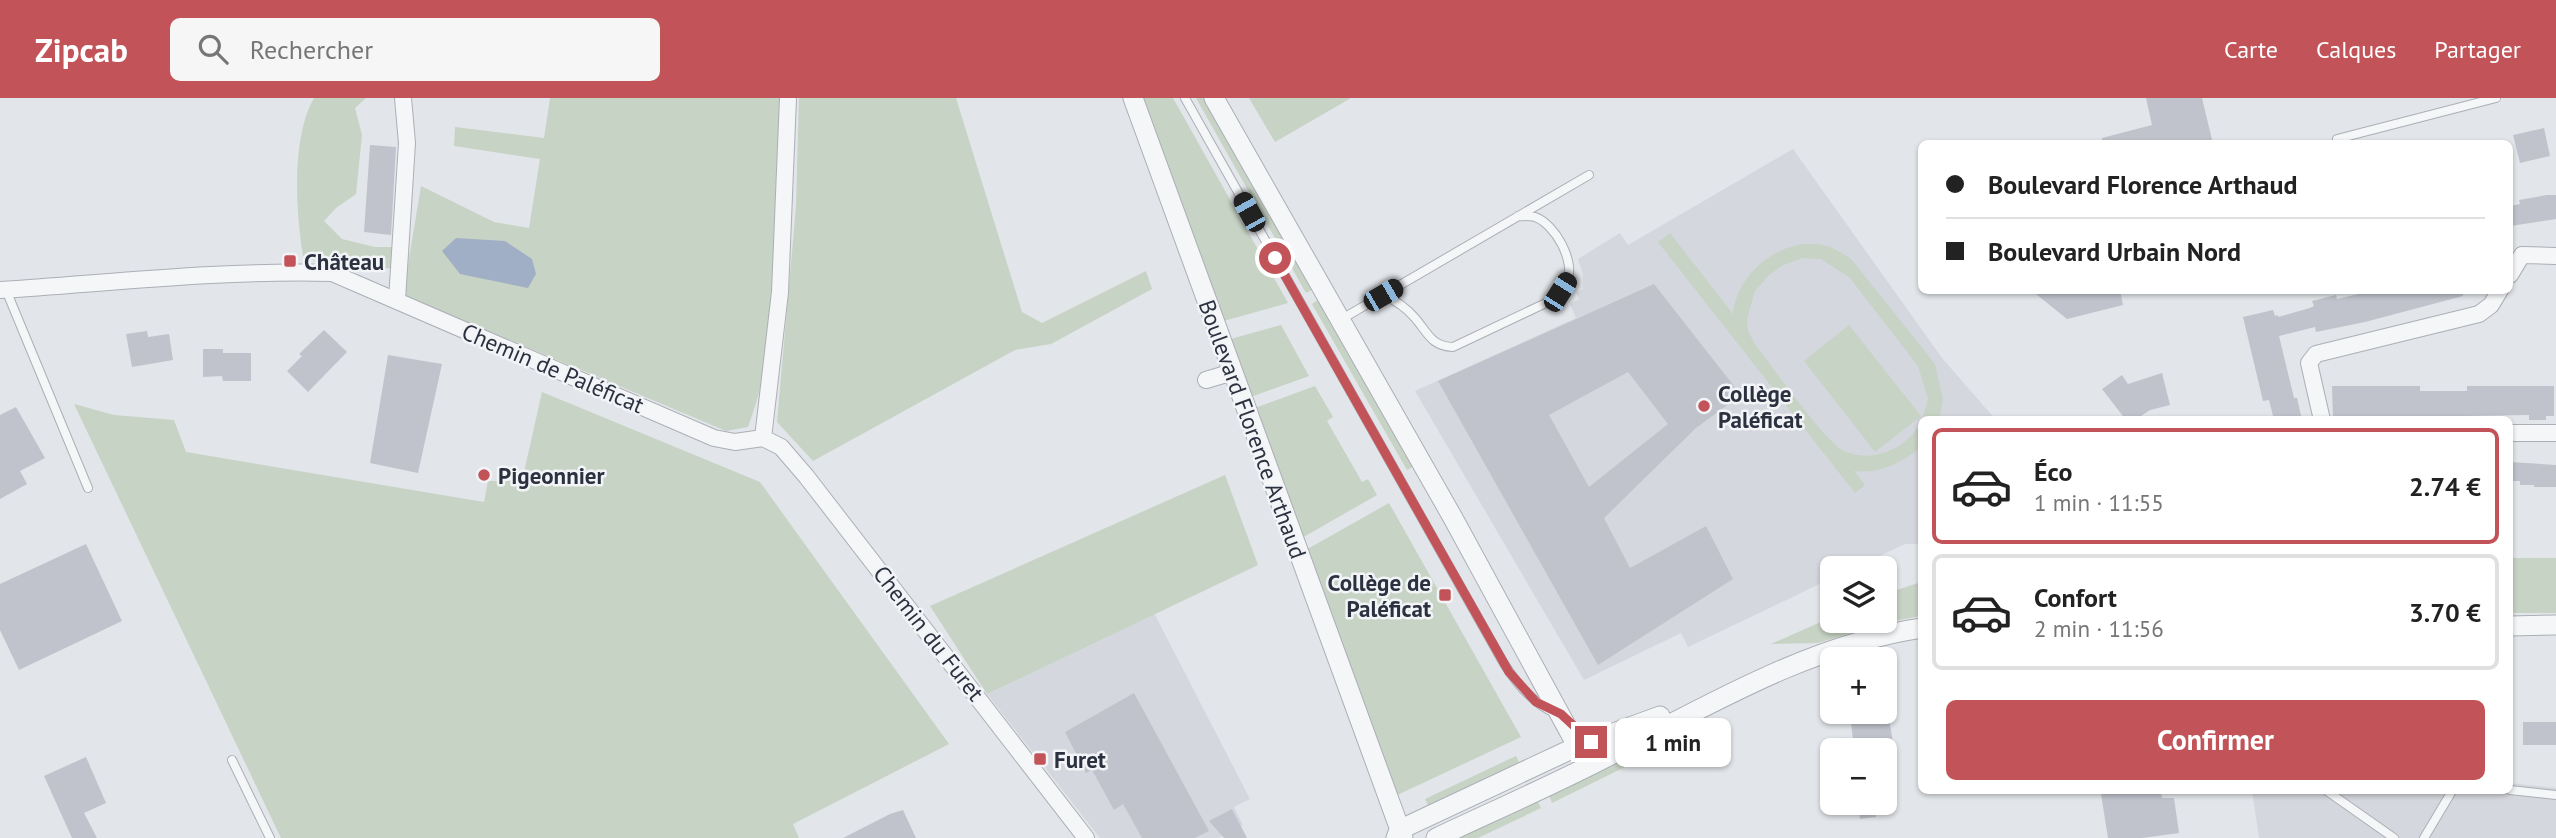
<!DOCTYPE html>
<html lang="fr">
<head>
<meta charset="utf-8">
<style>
  :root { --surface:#fff; --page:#f6f6f6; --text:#222; --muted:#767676; --line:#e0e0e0; --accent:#c25459 }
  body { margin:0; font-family:"PT Sans",sans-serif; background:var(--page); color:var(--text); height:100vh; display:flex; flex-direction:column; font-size:26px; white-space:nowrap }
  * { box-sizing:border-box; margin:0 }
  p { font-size:23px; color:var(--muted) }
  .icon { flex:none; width:38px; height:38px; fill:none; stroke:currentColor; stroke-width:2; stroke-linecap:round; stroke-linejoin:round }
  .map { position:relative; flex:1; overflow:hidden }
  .sheet { position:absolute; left:1918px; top:318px; width:595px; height:378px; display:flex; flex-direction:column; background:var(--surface); border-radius:10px; box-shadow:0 2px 5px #0004 }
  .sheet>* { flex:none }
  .hud { position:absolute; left:1918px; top:42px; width:595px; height:154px; border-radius:10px; box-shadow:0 2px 5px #0004; display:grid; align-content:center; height:154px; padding:0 28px; background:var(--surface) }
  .controls { position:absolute; left:1820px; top:458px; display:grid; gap:14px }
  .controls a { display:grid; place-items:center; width:77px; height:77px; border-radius:10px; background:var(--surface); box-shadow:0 2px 5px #0004; font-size:35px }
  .end { position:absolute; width:32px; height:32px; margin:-16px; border:9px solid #c25459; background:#fff; box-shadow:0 0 0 4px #fff }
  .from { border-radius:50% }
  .bubble { position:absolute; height:49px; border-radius:10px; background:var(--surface); box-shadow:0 2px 5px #0004; font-size:23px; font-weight:800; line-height:49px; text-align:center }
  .car { position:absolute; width:21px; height:42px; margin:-21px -10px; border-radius:9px; box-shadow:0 0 5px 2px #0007; background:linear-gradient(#222 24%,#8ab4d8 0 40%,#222 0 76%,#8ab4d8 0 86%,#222 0) }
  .hud b { display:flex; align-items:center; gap:24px; height:66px; font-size:26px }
  .hud b+b { border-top:2px solid var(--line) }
  .hud i { width:18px; height:18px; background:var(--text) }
  ul { padding:12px 0 0; list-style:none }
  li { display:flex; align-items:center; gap:21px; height:116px; margin:0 14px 10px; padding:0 14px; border:4px solid var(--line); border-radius:10px }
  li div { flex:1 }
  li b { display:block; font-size:26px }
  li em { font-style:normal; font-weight:800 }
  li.active { border-color:var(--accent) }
  li>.icon { width:63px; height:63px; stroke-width:1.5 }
  .primary-button { display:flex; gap:14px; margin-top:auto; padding:14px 28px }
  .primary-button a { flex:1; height:80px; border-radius:10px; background:var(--accent); color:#fff; font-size:28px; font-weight:800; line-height:80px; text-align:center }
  header { display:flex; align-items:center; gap:42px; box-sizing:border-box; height:98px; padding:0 35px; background:var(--accent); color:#fff }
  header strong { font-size:33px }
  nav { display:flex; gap:38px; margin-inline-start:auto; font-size:24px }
  .search { width:490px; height:63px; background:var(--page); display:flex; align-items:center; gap:18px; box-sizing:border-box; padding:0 24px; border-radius:10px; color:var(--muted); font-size:26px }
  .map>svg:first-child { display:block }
</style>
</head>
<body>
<header>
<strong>Zipcab</strong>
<div class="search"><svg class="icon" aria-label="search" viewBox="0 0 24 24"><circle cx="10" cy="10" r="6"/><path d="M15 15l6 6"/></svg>Rechercher</div>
<nav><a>Carte</a><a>Calques</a><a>Partager</a></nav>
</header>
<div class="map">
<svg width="2556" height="740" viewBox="0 0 2556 740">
  <rect width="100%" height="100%" fill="#e2e5e9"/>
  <path fill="#d5d7de" d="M1793 51 1942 260 1996 322H1922L1921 446H1905L1852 471H1832V480L1688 549 1681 535 1584 582 1415 293 1576 220 1570 206 1579 201 1576 195 1583 191V177L1578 161 1620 135 1628 147Z
    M1154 515 1250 701 1234 709 1243 727 1219 740H1100L987 596Z
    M2510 685 2556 690V740H2259L2252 693H2510Z"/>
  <path fill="#c7d3c4" d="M314 0H366L355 10 362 37 356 96 336 110 324 123 342 141 375 149H394L392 170 342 173 303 158C296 114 291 40 314 0Z
    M550 0H783C779 108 786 226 748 329L726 333 403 197 421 88 494 124 529 130 540 61 454 48 455 29 544 40Z
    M799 0H956L1022 214 1042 225 1146 173 1152 191 1051 246 1015 252 813 363 777 324 796 109Z
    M1140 0H1173L1288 205 1220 224Z
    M1196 0H1208L1315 190 1306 195Z
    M1249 0H1351L1275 44Z
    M1670 135 1733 216C1736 178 1777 142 1817 146 1829 147 1841 154 1851 161L1935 266 1943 301 1939 322H1922L1928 301 1918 268 1849 179 1821 161 1803 160 1783 167 1768 178 1755 193 1747 221 1748 233 1755 246C1772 268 1823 342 1844 353 1858 359 1871 359 1886 354 1901 349 1914 338 1921 323V349C1901 365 1881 376 1854 373L1865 387 1855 395 1658 144Z
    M1321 200 1416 367 1407 372 1312 206Z
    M1281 227 1309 278 1248 300 1227 242Z
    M1849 227 1921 318 1875 354 1804 263Z
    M1315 288 1333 319 1327 323 1362 384 1368 381 1377 397 1300 441 1252 311Z
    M542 294 760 384 949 646 793 726 799 740H281L74 306 114 317 174 322 186 354 484 404 488 383H522Z
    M1225 377 1258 467 987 596 930 508Z
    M1389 405 1521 639 1393 699 1304 453Z
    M2510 460H2556V515H2510Z
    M1921 484V518L1889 524 1818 545 1771 546 1832 519V523H1885V496Z
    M1516 658 1520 666 1429 709 1425 701Z
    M1627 659 1631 666 1552 705 1549 697Z
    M1537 702 1541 710 1478 740H1458Z"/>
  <path fill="#a1afc6" d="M456 140 505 143 532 161 536 176 528 190 460 176 442 153Z"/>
  <path fill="#c0c3cc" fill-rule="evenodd" d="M2146 0H2202L2213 46H2102V40L2152 27Z
    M2544 30 2550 58 2520 65 2513 37Z
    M370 47 396 49 391 137 364 134Z
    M2547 97H2556V121L2510 128V108L2520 106 2519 102Z
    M1654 186 1741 297 1696 330 1604 420 1630 470 1706 428 1733 481 1598 567 1438 283ZM1628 274 1668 326 1589 389 1549 317Z
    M2031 192H2120L2123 207 2067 221Z
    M2376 192H2462L2463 198 2365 224 2316 234 2315 229 2279 238 2294 300H2297L2302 322H2274L2269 302 2263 303 2243 219 2273 212 2275 218 2278 217V219L2310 210 2314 208 2312 203 2336 197 2337 201Z
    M324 232 347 254 308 294 287 273 302 258 299 256Z
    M147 233 148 239 169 236 173 262 132 269 126 236Z
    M203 251H223V255H251V283H223L222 278 203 279Z
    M388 257 442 266 418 375 370 365Z
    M2162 275 2170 307 2150 312 2135 322H2126L2102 291 2122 277 2128 286Z
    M2332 288H2420V293H2467V288H2554V318H2546V322H2529V317L2464 318V320L2359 319V322H2339V320H2333Z
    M16 309 45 360 20 373 27 386 0 401V317Z
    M2510 364 2556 367V389H2534V387H2520V383H2510Z
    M86 446 122 523 19 572 0 532V486Z
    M1134 595 1209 733 1195 740H1142L1123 706 1114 712 1092 672 1086 675 1065 634Z
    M1889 620 1893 645 1854 651 1851 624Z
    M2523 624H2556V647H2523Z
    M86 659 106 705 84 715 97 740H72L44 678Z
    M2125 693H2161L2162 700H2174L2179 735 2142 740H2108L2101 696Z
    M1858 705H1874L1876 719 1860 721Z
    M1232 711 1247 740H1224L1209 723Z
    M903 712 916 740H843L890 716Z"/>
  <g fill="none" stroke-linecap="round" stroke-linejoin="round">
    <g stroke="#abafb6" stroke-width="10">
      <path id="service" d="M1185 0 1503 564C1516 585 1532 605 1555 615
        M2338 46 2337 41 2496 0
        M6 192 88 390
        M1383 196C1395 203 1406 209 1415 220 1428 235 1431 248 1453 249L1548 204C1555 198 1563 192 1567 183 1576 164 1555 126 1535 119 1530 118 1523 118 1518 118
        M1340 222 1589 77
        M232 662 270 740
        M2510 692 2556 697
        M2327 693 2394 740
        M2424 740 2452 693"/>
    </g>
    <g stroke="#abafb6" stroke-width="18">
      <path id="minor" d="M2510 177 2522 157 2556 158
        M0 192C110 185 221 172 332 175L714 340 735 344 763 340
        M397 202 407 45 403 0
        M1206 282 1233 274
        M2322 322 2309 265 2316 256 2479 216 2491 207 2500 192
        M2510 335H2556
        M763 340 781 349 806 378 1086 740
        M763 340 780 194 788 0"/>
    </g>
    <g stroke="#abafb6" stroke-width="21">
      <path id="tertiary" d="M1133 0 1403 740
        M1214 0 1453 420 1588 668
        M2510 528 2556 527
        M1396 740 1399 732 1578 648 1660 618
        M1436 740C1487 716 1539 693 1589 668 1694 616 1804 547 1922 530"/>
    </g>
    <use href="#service" stroke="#f5f6f8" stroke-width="8"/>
    <use href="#minor" stroke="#f5f6f8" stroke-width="16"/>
    <use href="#tertiary" stroke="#f5f6f8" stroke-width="19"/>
  </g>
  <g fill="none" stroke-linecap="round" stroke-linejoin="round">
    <path stroke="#c25459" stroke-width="9" d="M1275 160 1509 574 1536 604 1561 616 1591 644"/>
  </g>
  <g fill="#c25459" stroke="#f2f4f7" stroke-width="2.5">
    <rect x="283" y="156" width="14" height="14" rx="3.5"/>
    <circle cx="1704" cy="308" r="7"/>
    <circle cx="484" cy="377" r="7"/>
    <rect x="1438" y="490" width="14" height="14" rx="3.5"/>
    <rect x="1033" y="654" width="14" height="14" rx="3.5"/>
  </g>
  <g text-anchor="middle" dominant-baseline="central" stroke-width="5" stroke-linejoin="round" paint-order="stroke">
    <g font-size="23" font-weight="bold" fill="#2c3140" stroke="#f2f4f7" text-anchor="start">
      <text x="304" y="163">Château</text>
      <text x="1718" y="295">Collège<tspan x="1718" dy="26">Paléficat</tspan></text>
      <text x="498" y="377">Pigeonnier</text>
      <text x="1431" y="484" text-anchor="end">Collège de<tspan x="1431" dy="26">Paléficat</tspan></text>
      <text x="1054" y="661">Furet</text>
    </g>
    <g font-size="23" fill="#2c3140" stroke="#f2f4f7">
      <text transform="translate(553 270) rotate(23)">Chemin de Paléficat</text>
      <text transform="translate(1253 331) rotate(70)">Boulevard Florence Arthaud</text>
      <text transform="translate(929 535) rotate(52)">Chemin du Furet</text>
    </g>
  </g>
</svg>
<div class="controls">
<a><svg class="icon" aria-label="layers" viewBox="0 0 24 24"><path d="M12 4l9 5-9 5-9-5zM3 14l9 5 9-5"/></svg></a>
<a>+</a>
<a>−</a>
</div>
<i class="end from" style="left:1275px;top:160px"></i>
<i class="end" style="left:1591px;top:644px"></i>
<div class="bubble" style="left:1615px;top:620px;width:116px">1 min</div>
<i class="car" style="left:1249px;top:114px;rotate:331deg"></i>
<i class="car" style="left:1560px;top:194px;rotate:32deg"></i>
<i class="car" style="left:1383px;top:197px;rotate:60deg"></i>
<div class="hud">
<b><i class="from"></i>Boulevard Florence Arthaud</b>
<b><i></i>Boulevard Urbain Nord</b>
</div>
<section class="sheet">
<ul>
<li class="active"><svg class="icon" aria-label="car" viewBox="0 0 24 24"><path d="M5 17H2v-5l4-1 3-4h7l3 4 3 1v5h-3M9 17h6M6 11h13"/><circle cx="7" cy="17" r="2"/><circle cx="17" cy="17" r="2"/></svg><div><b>Éco</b><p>1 min · 11:55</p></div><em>2.74 €</em></li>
<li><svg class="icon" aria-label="car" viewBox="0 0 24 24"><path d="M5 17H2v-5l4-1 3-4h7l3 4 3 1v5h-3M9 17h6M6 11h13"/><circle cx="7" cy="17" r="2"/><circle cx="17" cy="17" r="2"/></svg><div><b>Confort</b><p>2 min · 11:56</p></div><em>3.70 €</em></li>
</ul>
<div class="primary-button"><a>Confirmer</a></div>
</section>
</div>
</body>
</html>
